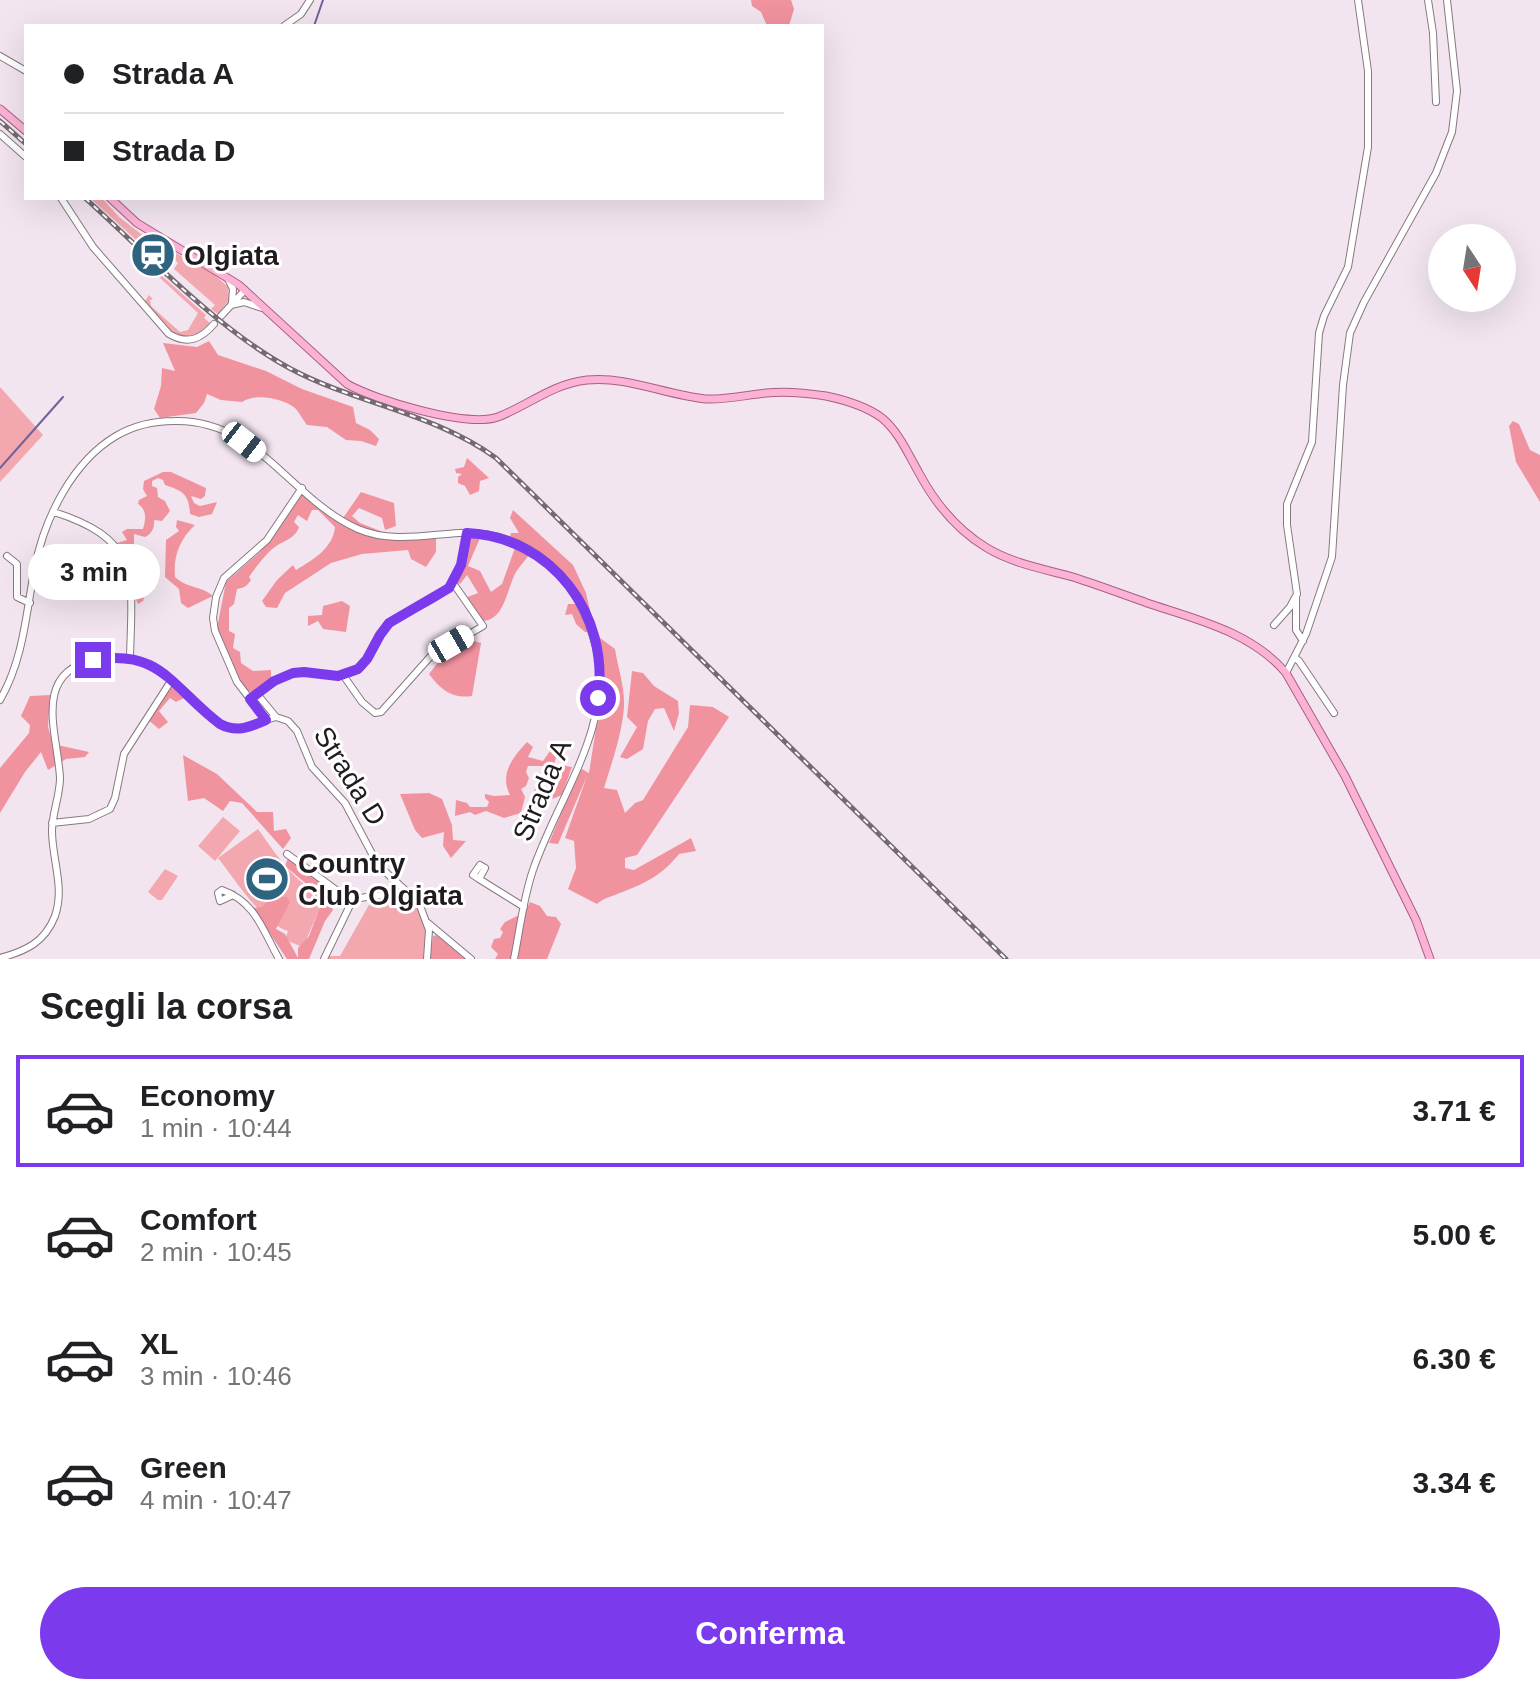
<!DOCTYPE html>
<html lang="it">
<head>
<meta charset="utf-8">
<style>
  :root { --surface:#fff; --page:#f6f6f6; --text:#202124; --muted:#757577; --line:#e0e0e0; --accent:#7c3aed }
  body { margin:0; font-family:Helvetica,sans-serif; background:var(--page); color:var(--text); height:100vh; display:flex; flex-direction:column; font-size:30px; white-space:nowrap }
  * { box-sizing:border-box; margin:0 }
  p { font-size:26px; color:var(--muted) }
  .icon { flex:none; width:44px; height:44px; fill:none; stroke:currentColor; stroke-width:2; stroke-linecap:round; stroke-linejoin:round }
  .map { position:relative; height:959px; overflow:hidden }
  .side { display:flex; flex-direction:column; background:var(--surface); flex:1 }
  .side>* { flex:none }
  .guide { position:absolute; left:24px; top:24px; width:800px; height:176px; border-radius:0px; box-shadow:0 8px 32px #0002; display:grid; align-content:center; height:176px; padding:0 40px; background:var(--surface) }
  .needle { width:52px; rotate:168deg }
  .controls { position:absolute; left:1428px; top:224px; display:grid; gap:16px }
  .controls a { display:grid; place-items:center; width:88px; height:88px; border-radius:50%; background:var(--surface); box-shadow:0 8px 32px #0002; font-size:40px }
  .end { position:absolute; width:36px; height:36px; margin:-18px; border:10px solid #7c3aed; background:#fff; box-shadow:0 0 0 4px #fff }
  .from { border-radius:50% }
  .bubble { position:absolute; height:56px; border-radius:28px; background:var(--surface); box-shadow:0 8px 32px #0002; font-size:26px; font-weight:700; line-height:56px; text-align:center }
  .car { position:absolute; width:24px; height:48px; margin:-24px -12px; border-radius:10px; box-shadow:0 0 6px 2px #0007; background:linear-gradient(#fff 24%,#345 0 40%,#fff 0 76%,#345 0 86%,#fff 0) }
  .guide b { display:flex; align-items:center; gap:28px; height:76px; font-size:30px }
  .guide b+b { border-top:2px solid var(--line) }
  .guide i { width:20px; height:20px; background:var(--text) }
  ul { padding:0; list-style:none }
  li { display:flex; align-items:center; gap:24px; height:112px; margin:0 16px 12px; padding:0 24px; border:4px solid transparent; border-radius:0px }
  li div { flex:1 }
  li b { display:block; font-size:30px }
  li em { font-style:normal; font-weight:700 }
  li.on { border-color:var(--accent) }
  li>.icon { width:72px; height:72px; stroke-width:1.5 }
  h2 { padding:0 40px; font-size:36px; line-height:96px }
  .primary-button { display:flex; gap:16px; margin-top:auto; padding:16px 40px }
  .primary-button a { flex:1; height:92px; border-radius:48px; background:var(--accent); color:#fff; font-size:32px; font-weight:700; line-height:92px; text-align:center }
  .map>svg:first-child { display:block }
</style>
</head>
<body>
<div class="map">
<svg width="1540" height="959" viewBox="0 0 1540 959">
  <rect width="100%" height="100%" fill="#f2e5f0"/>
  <path fill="#f3a8b0" d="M90 198H102L119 217 158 247 161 255 147 245 145 248Z
    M169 249 215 275 228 287 229 300 218 314 211 309 215 305 174 269 178 263 168 253Z
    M161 275 206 315 204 318 210 323C182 353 162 325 145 301L149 295 153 299 150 300 151 306 180 332 188 330 198 313 159 277Z
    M0 387 43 435 0 482Z
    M223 817 240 831 215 861 198 846Z
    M258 829C276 854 295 885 325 896L303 947 285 940 288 931C263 924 234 878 218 858Z
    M165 869 178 876 162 900H158L148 892Z
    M407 895C425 915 429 932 424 959H327L328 956H340L370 903Z"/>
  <path fill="#f1939f" d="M751 0H791L794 9 789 26H767L761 12 752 6Z
    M209 341 218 355 266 371 302 389 353 407 356 423 370 430 379 439 376 446 361 441 346 440 327 427 307 425C303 420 299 412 295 408 282 398 255 393 242 402L221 400 207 394 204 403 196 413 160 418 154 409 161 386 162 368 175 371 163 343 197 347Z
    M1513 421 1519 424 1530 450 1540 455V502L1516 462 1509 426Z
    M467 458 489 478 480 481 479 491 470 495 465 486 458 483V477L462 474 456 473 455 469 464 467Z
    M163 472H171L206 488 205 496 201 499 191 496 194 503 200 506 217 502 212 514 199 517 190 514C189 494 183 491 165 485L163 480 158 478 152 481V486L157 488 158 497 165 501 170 511 162 521 154 520C155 527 152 534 145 537L134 534V555L142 576 140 587 145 594 143 601 138 604C134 597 134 588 133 579 130 565 125 554 117 543L127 540 122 532 127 529H143C146 519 147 510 138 504L139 500 147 496 143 489 144 481Z
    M304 492 341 521 361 492 394 503 396 526 385 530 382 518 359 508 352 516 360 523 388 534 378 539 436 536V552L426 567 411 559 408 550 362 554 331 563 285 593 277 608 266 607 262 601 277 580 293 565 296 570C313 560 333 548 335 527L318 510H312L307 521 298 515 294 522 299 527C295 540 280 541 270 551 263 558 255 568 249 577L251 580C247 586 244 588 237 589L234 604 229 608V631L235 634 233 648 240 652 241 663 253 671 271 670V680L252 692 245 690 238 679 217 628 226 582 260 552Z
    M513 510 573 565 586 593 595 632H585L576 624 572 614 565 615 568 604H575L583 617 564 576 510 538 511 533H519L510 518Z
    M177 520 195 525C180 539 173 556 175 577 186 588 202 586 213 596L188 608 181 603 179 589 165 577 166 540 179 531 176 527Z
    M467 537 480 538 468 566 480 571 491 592 502 584 516 545 529 555C525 560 520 566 516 572 506 590 505 624 478 621L462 599 478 593 467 575 460 584 456 582Z
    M342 601 350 606 346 632 323 629 318 621 308 626V616L322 615 323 606Z
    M596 635 615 649C618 668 625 688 624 707 622 734 612 762 604 788L617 790 625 813 635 803 643 800 688 727 690 705 713 707 729 717 637 855 625 858V868L634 870 691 838 696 851 679 854C661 876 646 883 620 893 611 897 605 897 597 904L568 889 576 868 574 841 565 838 587 776 558 844 549 843 580 768 589 773 596 728 604 705Z
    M466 639 481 643 472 696C452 699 441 690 429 674L443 656Z
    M632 671 643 673 654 686 678 701 679 713 674 731 664 708 655 709 648 721 643 749 627 759 620 757 637 727 627 717Z
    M171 685 186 697 176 702 170 698 159 711 168 722 159 729 147 719Z
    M50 695 48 727 53 744 89 752 85 757 66 759 48 770 41 752 25 772 0 813V768L29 733 30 725 21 716 30 696Z
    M527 742 533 747 528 757 543 761 550 751 556 758 554 764 572 767 562 795 547 801 532 795 536 787 553 791 562 777 546 766H528L526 772 529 778 526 786 521 789 525 797 521 813 504 818 486 811 475 815 470 812 455 816 456 800 467 803 470 807H487L489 802 485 798V794L494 796 510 795C499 774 513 757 527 742Z
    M183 755 217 774 257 812H273L274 831 286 829 291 838 283 849 242 803 230 801 223 811 204 798 188 801Z
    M429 793 442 799 452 825 453 840 466 841 451 858 443 846 444 832 422 838 415 830 400 794Z
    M288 858 313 874 317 867 324 870 316 892 285 866Z
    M273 896 287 897 290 902 276 929 285 934 298 958V948L309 936 320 907 328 900 333 910 325 921 309 959H287L253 908 262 907Z
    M530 902 540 906 547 916 556 917 561 924 547 959H495L498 954 491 947 494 939 500 938 503 932 500 929 505 922 525 912Z
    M437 935 467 959H430L433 936Z"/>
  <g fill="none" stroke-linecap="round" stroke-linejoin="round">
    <path stroke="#6e6299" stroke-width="2" d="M314 26 323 0
      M0 468 63 397"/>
    <g stroke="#857983" stroke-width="8">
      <path id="minor" d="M1428 0 1433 33 1436 102
        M284 26 301 14 310 0
        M0 56 26 71
        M0 134 26 157
        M61 198 93 247 169 334C188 345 201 339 214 324
        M228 279 233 289 232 302
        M231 305 244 302 262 308
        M221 316 245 290
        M302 488 267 540 224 578 216 597 213 618 215 631 237 682 250 699C267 687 282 672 304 672 321 672 335 680 352 672 371 664 372 643 384 629 392 619 404 614 415 608 455 589 462 578 467 533
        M54 512C142 540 132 578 130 657
        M7 556 17 564V597L30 603
        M1296 598V630L1303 641
        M1274 625 1290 607 1297 594 1287 525V504L1312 442 1319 333 1324 316 1348 267 1368 147V71L1358 0
        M1295 658 1299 661 1334 713
        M1286 673 1306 634 1332 557 1343 385 1350 333 1364 302 1436 173 1452 132 1457 91 1447 0
        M343 675 362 702 375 713 381 712 430 657 483 626 453 583
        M257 694 276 717
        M250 699 266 720
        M0 700C24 658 26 613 35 566 45 518 72 462 116 436 133 426 154 421 174 421 258 419 290 499 358 529 391 543 425 535 459 533 532 530 579 580 596 647 615 725 557 799 533 870 523 899 520 929 514 959
        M52 823 89 819 110 809 115 798 124 754 171 681
        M287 854 343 895 353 899 409 891
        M485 868 479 879 524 907
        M479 879 473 875 480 865 485 868
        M233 895 220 901 218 893 222 890C256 902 263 931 279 959
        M428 923 471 959
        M0 958C26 951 45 942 55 916 65 888 52 859 52 831 52 813 60 796 60 778 58 735 31 673 94 660 153 648 177 686 217 722 239 736 254 722 276 717L288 721 297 731 312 767 345 803 378 865 419 903 429 930 427 959
        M324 959 353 899"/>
    </g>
    <g stroke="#ad5d83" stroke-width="9">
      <path id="major" d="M0 109 26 131
        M110 198 137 223 239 285 347 384C375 400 467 428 498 417 529 405 552 384 587 380 628 376 665 395 706 399 725 400 746 395 766 393 785 391 807 393 826 396 845 400 866 406 882 418 899 432 908 454 919 473 935 503 957 530 987 548 1014 564 1044 569 1073 577 1098 585 1122 594 1147 603 1195 619 1252 632 1286 673L1345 776 1416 920 1430 959"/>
    </g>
    <use href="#minor" stroke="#fff" stroke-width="6"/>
    <use href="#major" stroke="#fbb3d5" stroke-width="7"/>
    <g stroke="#746b72" stroke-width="5">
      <path id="rail" d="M0 121 26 144
        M85 198C147 254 218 330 291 369 357 404 434 413 496 458L1006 959"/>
    </g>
    <use href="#rail" stroke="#fff" stroke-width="2" stroke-dasharray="6" stroke-linecap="butt"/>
  </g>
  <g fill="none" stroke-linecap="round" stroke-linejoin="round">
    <path stroke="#7c3aed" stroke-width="10" d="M93 660C161 648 172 688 220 724 237 733 250 727 266 720L250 699 274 681 293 673 304 672 338 676 358 669 367 659 380 635 389 623 449 588 461 565 467 533C552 537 610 614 598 698"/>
  </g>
  <defs>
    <g id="station-disc" transform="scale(2.3)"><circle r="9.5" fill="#2f6480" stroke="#fff"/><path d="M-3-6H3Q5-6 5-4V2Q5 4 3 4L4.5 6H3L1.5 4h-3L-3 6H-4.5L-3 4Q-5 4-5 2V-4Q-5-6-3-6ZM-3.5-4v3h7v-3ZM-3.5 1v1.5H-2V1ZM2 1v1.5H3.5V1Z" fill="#fff"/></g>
    <g id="stadium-disc" transform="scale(2.3)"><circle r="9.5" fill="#2f6480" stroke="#fff"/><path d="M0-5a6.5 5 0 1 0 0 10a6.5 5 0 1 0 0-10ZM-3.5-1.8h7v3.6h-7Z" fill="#fff"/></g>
  </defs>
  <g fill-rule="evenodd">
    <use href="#station-disc" x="153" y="255"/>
    <use href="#stadium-disc" x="267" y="879"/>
  </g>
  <g text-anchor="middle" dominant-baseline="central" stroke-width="6" stroke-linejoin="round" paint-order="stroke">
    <g font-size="28" font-weight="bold" fill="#201b1f" stroke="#fff" text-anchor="start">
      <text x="184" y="255">Olgiata</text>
      <text x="298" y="863">Country<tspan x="298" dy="32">Club Olgiata</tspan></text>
    </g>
    <g font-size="28" fill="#201b1f" stroke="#fff">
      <text transform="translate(350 776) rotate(58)">Strada D</text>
      <text transform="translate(542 790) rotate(-67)">Strada A</text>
    </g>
  </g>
</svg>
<div class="controls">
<a><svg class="needle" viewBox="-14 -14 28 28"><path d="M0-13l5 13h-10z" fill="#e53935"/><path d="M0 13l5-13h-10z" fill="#757577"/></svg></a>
</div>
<i class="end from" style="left:598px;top:698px"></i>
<i class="end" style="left:93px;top:660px"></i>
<div class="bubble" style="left:28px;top:544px;width:132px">3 min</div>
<i class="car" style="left:244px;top:442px;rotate:128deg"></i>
<i class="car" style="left:451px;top:644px;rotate:60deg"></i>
<div class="guide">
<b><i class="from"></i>Strada A</b>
<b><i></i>Strada D</b>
</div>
</div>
<section class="side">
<h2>Scegli la corsa</h2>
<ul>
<li class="on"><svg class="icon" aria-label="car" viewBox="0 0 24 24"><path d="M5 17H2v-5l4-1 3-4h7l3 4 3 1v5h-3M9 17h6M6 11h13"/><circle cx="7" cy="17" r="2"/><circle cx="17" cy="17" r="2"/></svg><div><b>Economy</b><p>1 min · 10:44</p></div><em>3.71 €</em></li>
<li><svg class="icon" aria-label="car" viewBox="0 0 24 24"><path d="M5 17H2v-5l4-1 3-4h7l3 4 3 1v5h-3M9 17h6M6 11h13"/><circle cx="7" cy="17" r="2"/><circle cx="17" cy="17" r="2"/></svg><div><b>Comfort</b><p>2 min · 10:45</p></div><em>5.00 €</em></li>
<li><svg class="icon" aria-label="car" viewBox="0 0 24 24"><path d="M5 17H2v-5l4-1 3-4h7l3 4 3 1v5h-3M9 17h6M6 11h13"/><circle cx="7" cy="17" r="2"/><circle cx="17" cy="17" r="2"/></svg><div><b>XL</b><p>3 min · 10:46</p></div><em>6.30 €</em></li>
<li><svg class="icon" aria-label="car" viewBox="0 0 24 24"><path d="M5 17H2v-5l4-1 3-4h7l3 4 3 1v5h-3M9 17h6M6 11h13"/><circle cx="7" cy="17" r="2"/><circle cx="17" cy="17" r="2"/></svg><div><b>Green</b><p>4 min · 10:47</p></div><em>3.34 €</em></li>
</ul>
<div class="primary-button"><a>Conferma</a></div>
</section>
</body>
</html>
